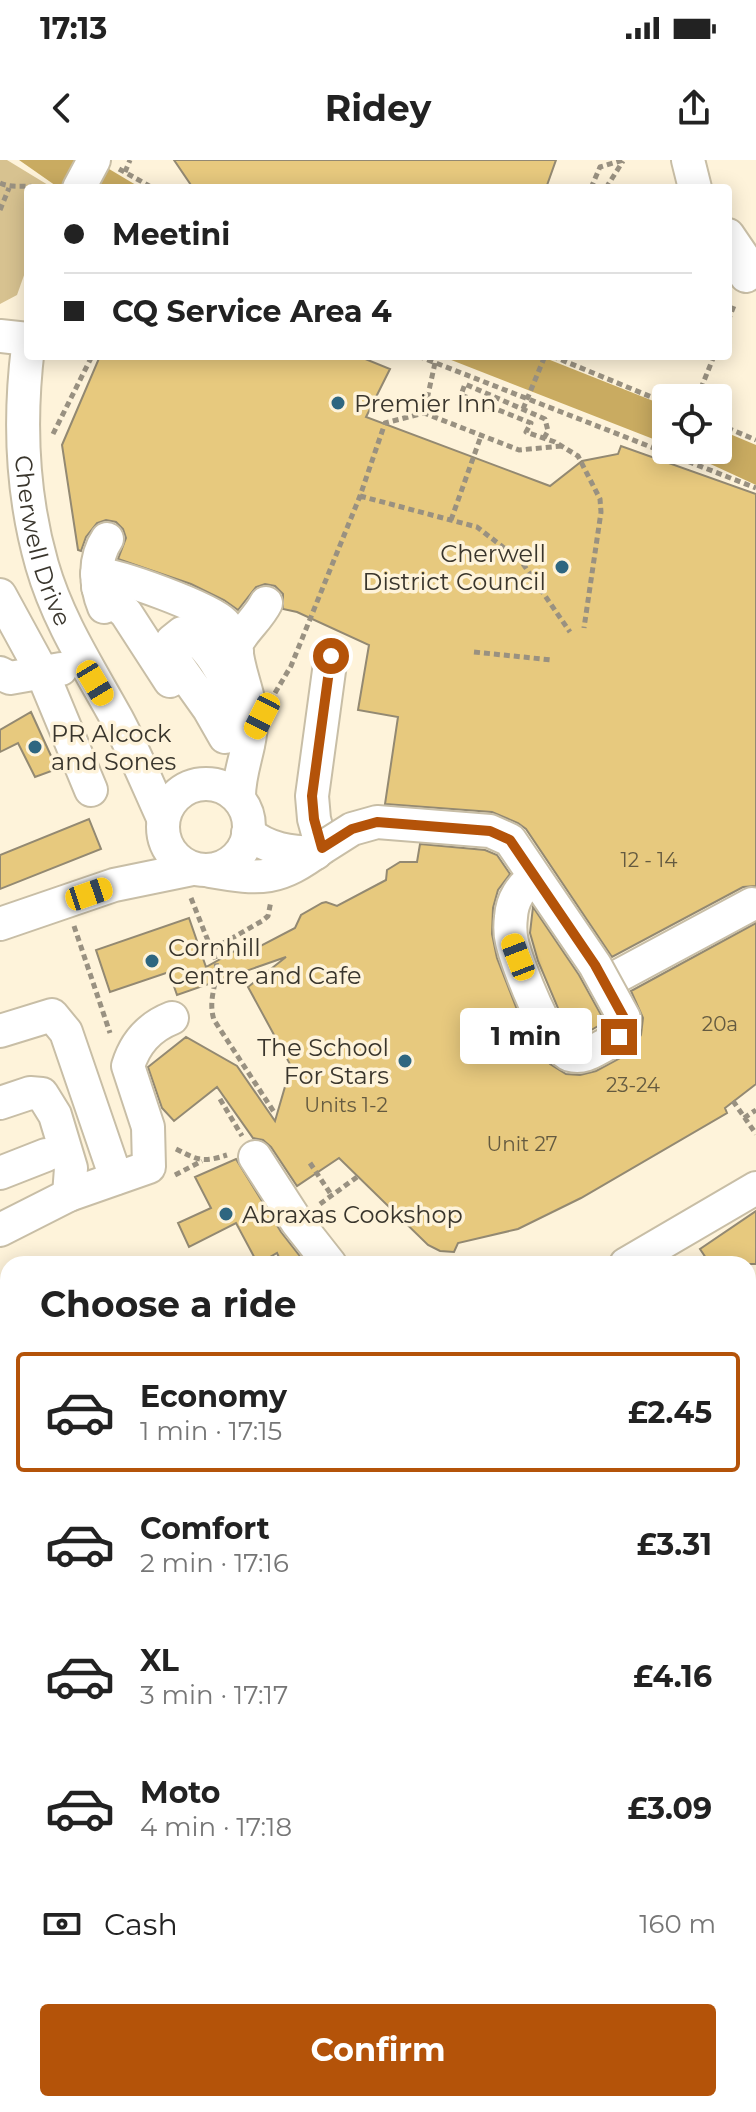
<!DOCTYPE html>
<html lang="en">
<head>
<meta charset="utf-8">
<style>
  :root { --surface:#fff; --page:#f2f2f2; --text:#222; --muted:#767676; --line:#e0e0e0; --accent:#b45309 }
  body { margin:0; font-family:Montserrat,sans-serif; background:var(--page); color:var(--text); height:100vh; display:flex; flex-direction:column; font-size:30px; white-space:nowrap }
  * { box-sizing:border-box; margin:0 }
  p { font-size:26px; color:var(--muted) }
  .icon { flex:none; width:44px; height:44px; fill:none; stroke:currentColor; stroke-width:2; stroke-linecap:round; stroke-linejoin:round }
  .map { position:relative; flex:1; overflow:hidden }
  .panel { position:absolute; left:0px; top:1096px; width:756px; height:856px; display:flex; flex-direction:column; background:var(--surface); border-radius:24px 24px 0 0; box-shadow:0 4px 20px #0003 }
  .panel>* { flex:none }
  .top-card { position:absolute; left:24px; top:24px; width:708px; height:176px; border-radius:8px; box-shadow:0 4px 20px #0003; display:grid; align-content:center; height:176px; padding:0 40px; background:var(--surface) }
  .tools { position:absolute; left:652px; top:224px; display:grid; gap:16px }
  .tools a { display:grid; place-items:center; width:80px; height:80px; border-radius:8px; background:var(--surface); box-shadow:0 4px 20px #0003; font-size:40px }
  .end { position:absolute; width:36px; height:36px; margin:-18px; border:10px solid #b45309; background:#fff; box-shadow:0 0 0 4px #fff }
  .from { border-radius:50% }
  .bubble { position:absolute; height:56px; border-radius:8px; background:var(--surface); box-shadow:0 4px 20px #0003; font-size:26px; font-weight:700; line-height:56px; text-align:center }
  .car { position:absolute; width:24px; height:48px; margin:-24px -12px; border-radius:10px; box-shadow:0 0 6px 2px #0007; background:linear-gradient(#f5c518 24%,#345 0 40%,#f5c518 0 76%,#345 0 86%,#f5c518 0) }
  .top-card b { display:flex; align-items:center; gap:28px; height:76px; font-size:30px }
  .top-card b+b { border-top:2px solid var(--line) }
  .top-card i { width:20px; height:20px; background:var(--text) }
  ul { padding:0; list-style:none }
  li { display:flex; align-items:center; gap:24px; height:120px; margin:0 16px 12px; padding:0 24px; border:4px solid transparent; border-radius:8px }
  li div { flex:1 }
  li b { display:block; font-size:30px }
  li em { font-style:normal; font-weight:700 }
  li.selected { border-color:var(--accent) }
  li>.icon { width:72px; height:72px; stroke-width:1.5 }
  h2 { padding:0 40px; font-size:36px; line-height:96px }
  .pay { display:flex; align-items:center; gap:20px; height:88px; padding:0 40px; font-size:30px }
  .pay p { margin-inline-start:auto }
  .button { display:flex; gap:16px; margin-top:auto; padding:16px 40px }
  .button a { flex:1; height:92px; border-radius:8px; background:var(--accent); color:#fff; font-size:32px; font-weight:700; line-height:92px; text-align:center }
  .status { display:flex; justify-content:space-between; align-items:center; height:56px; padding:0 40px; background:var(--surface); direction:ltr }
  .status svg { height:22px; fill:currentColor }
  header { display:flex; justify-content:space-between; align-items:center; height:104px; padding:0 40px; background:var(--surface); font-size:36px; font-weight:700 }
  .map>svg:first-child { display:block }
</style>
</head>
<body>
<div class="status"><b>17:13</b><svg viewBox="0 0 49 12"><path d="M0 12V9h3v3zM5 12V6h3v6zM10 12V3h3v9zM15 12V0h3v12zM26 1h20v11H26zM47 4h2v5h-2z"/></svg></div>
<header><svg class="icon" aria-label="back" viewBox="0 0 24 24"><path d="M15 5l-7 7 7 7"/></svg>Ridey<svg class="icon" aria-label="share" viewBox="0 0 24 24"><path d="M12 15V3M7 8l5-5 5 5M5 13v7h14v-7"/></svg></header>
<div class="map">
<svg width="756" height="1952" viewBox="0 0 756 1952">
  <rect width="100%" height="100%" fill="#fef3da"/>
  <path fill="#d7c290" d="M0 0H7L53 28H28V104L17 135 0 144Z
    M756 1542V1662H748V1545Z"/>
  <path fill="#c9ab61" d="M19 0H94L141 28H59Z
    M441 196H540L666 246V284Z
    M718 269 756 285V325L680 290H718Z"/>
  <path fill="#e7c97e" stroke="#938972" stroke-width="2" d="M174 0H556L546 28H193Z
    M100 196H358L390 209 366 257 550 326 582 301 618 294 621 286 756 334V726L743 727 612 797 526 669 518 663 492 652 385 644 398 557 358 550 369 485 297 452 283 449V434L275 426 265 424 256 427 238 450 224 440 191 424 118 399 126 378 123 369 116 362 106 360 97 363 86 377 81 391 78 390 62 285Z
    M31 552 57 609 35 617 18 583 0 592V570Z
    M89 659 101 689 0 729V695Z
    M420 684 485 690 497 695 510 714 498 730 493 748 492 774 497 798 518 852 536 887 550 904 566 914 580 915 596 911 624 896 635 885 641 875 643 858 631 831 756 763V924L725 948 727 953 581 1038 518 1069 458 1083 454 1092 440 1091 428 1085 339 998 297 1026 271 987 263 980 253 978 217 927 174 961 162 948 148 907 186 877 237 906 275 961 291 906 248 827 286 797 177 835 169 812 110 832 96 790 189 758 206 807 240 788 251 791 295 768 301 755 322 743 326 742 337 746 386 720 387 710 400 702H417Z
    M533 747 579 815 605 862 581 876 575 875 560 853 538 801 530 773Z
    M236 999 281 1072 306 1104H282L277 1093 258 1104 236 1063 189 1087 178 1063 211 1048 195 1017Z
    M756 1051V1104H710L700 1089Z"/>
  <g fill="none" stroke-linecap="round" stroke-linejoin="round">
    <g stroke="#c8bea6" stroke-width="36">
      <g id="minor">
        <path d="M688 0 695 28"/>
        <path d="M79 28 94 0"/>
        <path d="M728 75 743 97 746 116"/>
        <path d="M0 176 28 179"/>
        <path id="s1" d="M28 187C19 260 22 335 42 405 58 461 89 508 117 559 134 591 148 625 163 658"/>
        <path d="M97 414C119 415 209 448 224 463 233 472 234 481 237 492"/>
        <path d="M98 427 126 453 170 521"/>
        <path d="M0 435 42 512 91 630"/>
        <path d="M104 447C95 425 94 398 107 379"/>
        <path d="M0 513 10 518 61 509"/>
        <path d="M225 577 209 549 172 497V481L182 473C212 475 246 557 248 584"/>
        <circle cx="206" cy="667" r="43"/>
        <path d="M239 639C238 613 250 590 251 565 252 537 237 512 236 485 243 470 258 459 266 443"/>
        <path d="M248 673C269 690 290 692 316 693"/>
        <path d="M210 711C262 720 278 721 322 688L314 659 312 636 331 496"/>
        <path d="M0 764 114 725 192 709"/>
        <path d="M605 823 752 744"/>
        <path d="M0 871 52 855 66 872 116 1018"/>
        <path d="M0 943 30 933 42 934 55 955 71 1008 69 1035"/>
        <path d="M255 997 297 1062 330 1104"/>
        <path d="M0 1013 46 995"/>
        <path d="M0 1070 69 1035 149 1007 148 967 128 906C135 883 149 867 172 858"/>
        <path d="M626 1104 756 1028"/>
        <path d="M748 1230 756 1227"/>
        <path d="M0 1385 8 1377"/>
        <path d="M748 1485 756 1507"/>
        <path d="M748 1687H756"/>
        <path d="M748 1801 756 1800"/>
        <path d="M0 1853 8 1847"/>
        <path d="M0 1890 8 1898"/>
        <path d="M748 1907 756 1906"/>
        <path d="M0 1931 8 1925"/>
        <path d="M55 1944 63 1952"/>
        <path d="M671 1944 702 1947"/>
        <path d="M263 1952 269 1944"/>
        <path d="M578 1952 587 1944"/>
      </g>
    </g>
    <path stroke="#999181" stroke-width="5" stroke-dasharray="6 4" stroke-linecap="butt" d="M119 9 153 28
      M125 12 130 0
      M0 23C13 29 26 24 40 28
      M591 28 600 7 623 0
      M606 28 623 1
      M0 50 9 28
      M728 161 735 143
      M418 196 756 328
      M552 196 666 243
      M435 203 424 253 519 290 562 286
      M697 238 714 196
      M718 264 756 280
      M53 274 92 196
      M544 278 548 271 545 259 465 224 461 235 531 263 526 272 555 282 578 296 600 339 601 352 584 468
      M360 336 477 367 521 401 570 472
      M451 360 481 276
      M474 492 552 500
      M275 533 291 506 360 336 385 263 424 253
      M191 738 216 801C219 823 207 837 214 860L274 952
      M74 766 110 873
      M213 789 262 761 268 756 271 741
      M220 939 242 976
      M733 941 756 974
      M744 958 756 950
      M176 989C198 1000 202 1003 227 995
      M310 1003 332 1036
      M175 1015 202 1001
      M320 1044 357 1017
      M0 1441 8 1447
      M0 1673 8 1667"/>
    <use href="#minor" stroke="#fff" stroke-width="32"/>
    <g stroke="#c8bea6" stroke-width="36" stroke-linecap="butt">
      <path id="minor-bridge" d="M322 688 352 669 377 662 490 671 510 680 535 717
        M535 717 595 805 624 858C625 873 617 878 605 885 594 891 583 899 570 895 549 888 517 804 512 782 510 774 510 765 511 757 512 740 521 726 535 717Z"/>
    </g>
    <path stroke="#999181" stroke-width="5" stroke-dasharray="6 4" stroke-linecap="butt" d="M523 249 545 196"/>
    <use href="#minor-bridge" stroke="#fff" stroke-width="32"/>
  </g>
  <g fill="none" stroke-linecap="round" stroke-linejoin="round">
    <path stroke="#b45309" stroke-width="10" d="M331 496 312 636 314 659 322 688 352 669 377 662 490 671 510 680 595 805 624 858 625 865 619 877"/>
  </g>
  <g fill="#2e6680" stroke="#fef3da" stroke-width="3">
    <circle cx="338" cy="243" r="8"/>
    <circle cx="562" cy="407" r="8"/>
    <circle cx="35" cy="587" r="8"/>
    <circle cx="152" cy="801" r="8"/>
    <circle cx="405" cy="901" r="8"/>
    <circle cx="226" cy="1054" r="8"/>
  </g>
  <g text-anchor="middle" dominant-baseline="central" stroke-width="7" stroke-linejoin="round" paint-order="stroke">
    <g font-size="20" fill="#645a40">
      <text x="649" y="700">12 - 14</text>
      <text x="720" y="864">20a</text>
      <text x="633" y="925">23-24</text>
      <text x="346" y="945">Units 1-2</text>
      <text x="522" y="984">Unit 27</text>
    </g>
    <g font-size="24" fill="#39352c" stroke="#fef3da" text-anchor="start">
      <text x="354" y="243">Premier Inn</text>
      <text x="546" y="393" text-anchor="end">Cherwell<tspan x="546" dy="28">District Council</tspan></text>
      <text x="51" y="573">PR Alcock<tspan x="51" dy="28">and Sones</tspan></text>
      <text x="168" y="787">Cornhill<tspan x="168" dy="28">Centre and Cafe</tspan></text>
      <text x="389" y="887" text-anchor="end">The School<tspan x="389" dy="28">For Stars</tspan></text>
      <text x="242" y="1054">Abraxas Cookshop</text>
    </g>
    <g font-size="24" fill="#39352c" stroke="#fef3da">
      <text stroke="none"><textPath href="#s1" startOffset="196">Cherwell Drive</textPath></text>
    </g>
  </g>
</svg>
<div class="tools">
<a><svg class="icon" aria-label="locate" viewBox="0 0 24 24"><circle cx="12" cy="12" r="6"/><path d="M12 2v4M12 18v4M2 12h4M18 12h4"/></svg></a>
</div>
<i class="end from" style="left:331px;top:496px"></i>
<i class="end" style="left:619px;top:877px"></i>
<div class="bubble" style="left:460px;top:848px;width:132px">1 min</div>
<i class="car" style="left:95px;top:523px;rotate:149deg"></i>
<i class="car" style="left:262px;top:556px;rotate:207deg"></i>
<i class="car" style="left:89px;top:734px;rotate:71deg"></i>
<i class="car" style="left:518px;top:797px;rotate:339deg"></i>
<div class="top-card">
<b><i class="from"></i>Meetini</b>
<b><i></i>CQ Service Area 4</b>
</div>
<section class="panel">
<h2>Choose a ride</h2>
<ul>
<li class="selected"><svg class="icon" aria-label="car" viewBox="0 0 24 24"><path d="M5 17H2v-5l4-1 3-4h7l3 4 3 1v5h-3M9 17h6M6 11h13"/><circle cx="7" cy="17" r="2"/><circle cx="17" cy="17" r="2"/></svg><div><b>Economy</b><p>1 min · 17:15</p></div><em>£2.45</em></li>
<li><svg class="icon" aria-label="car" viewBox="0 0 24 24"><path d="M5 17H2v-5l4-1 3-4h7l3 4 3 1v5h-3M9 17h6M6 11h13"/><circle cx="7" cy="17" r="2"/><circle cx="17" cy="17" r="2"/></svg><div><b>Comfort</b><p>2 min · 17:16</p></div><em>£3.31</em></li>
<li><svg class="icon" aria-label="car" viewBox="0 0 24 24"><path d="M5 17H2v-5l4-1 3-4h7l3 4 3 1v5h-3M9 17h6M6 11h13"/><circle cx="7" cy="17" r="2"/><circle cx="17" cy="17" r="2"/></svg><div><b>XL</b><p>3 min · 17:17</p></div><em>£4.16</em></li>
<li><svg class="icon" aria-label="car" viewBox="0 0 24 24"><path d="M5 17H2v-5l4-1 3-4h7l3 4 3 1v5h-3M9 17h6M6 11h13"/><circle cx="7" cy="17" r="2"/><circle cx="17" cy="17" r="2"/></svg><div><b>Moto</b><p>4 min · 17:18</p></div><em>£3.09</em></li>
</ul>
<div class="pay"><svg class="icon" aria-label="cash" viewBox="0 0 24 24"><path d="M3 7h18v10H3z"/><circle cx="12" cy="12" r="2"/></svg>Cash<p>160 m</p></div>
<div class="button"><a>Confirm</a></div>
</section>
</div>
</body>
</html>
